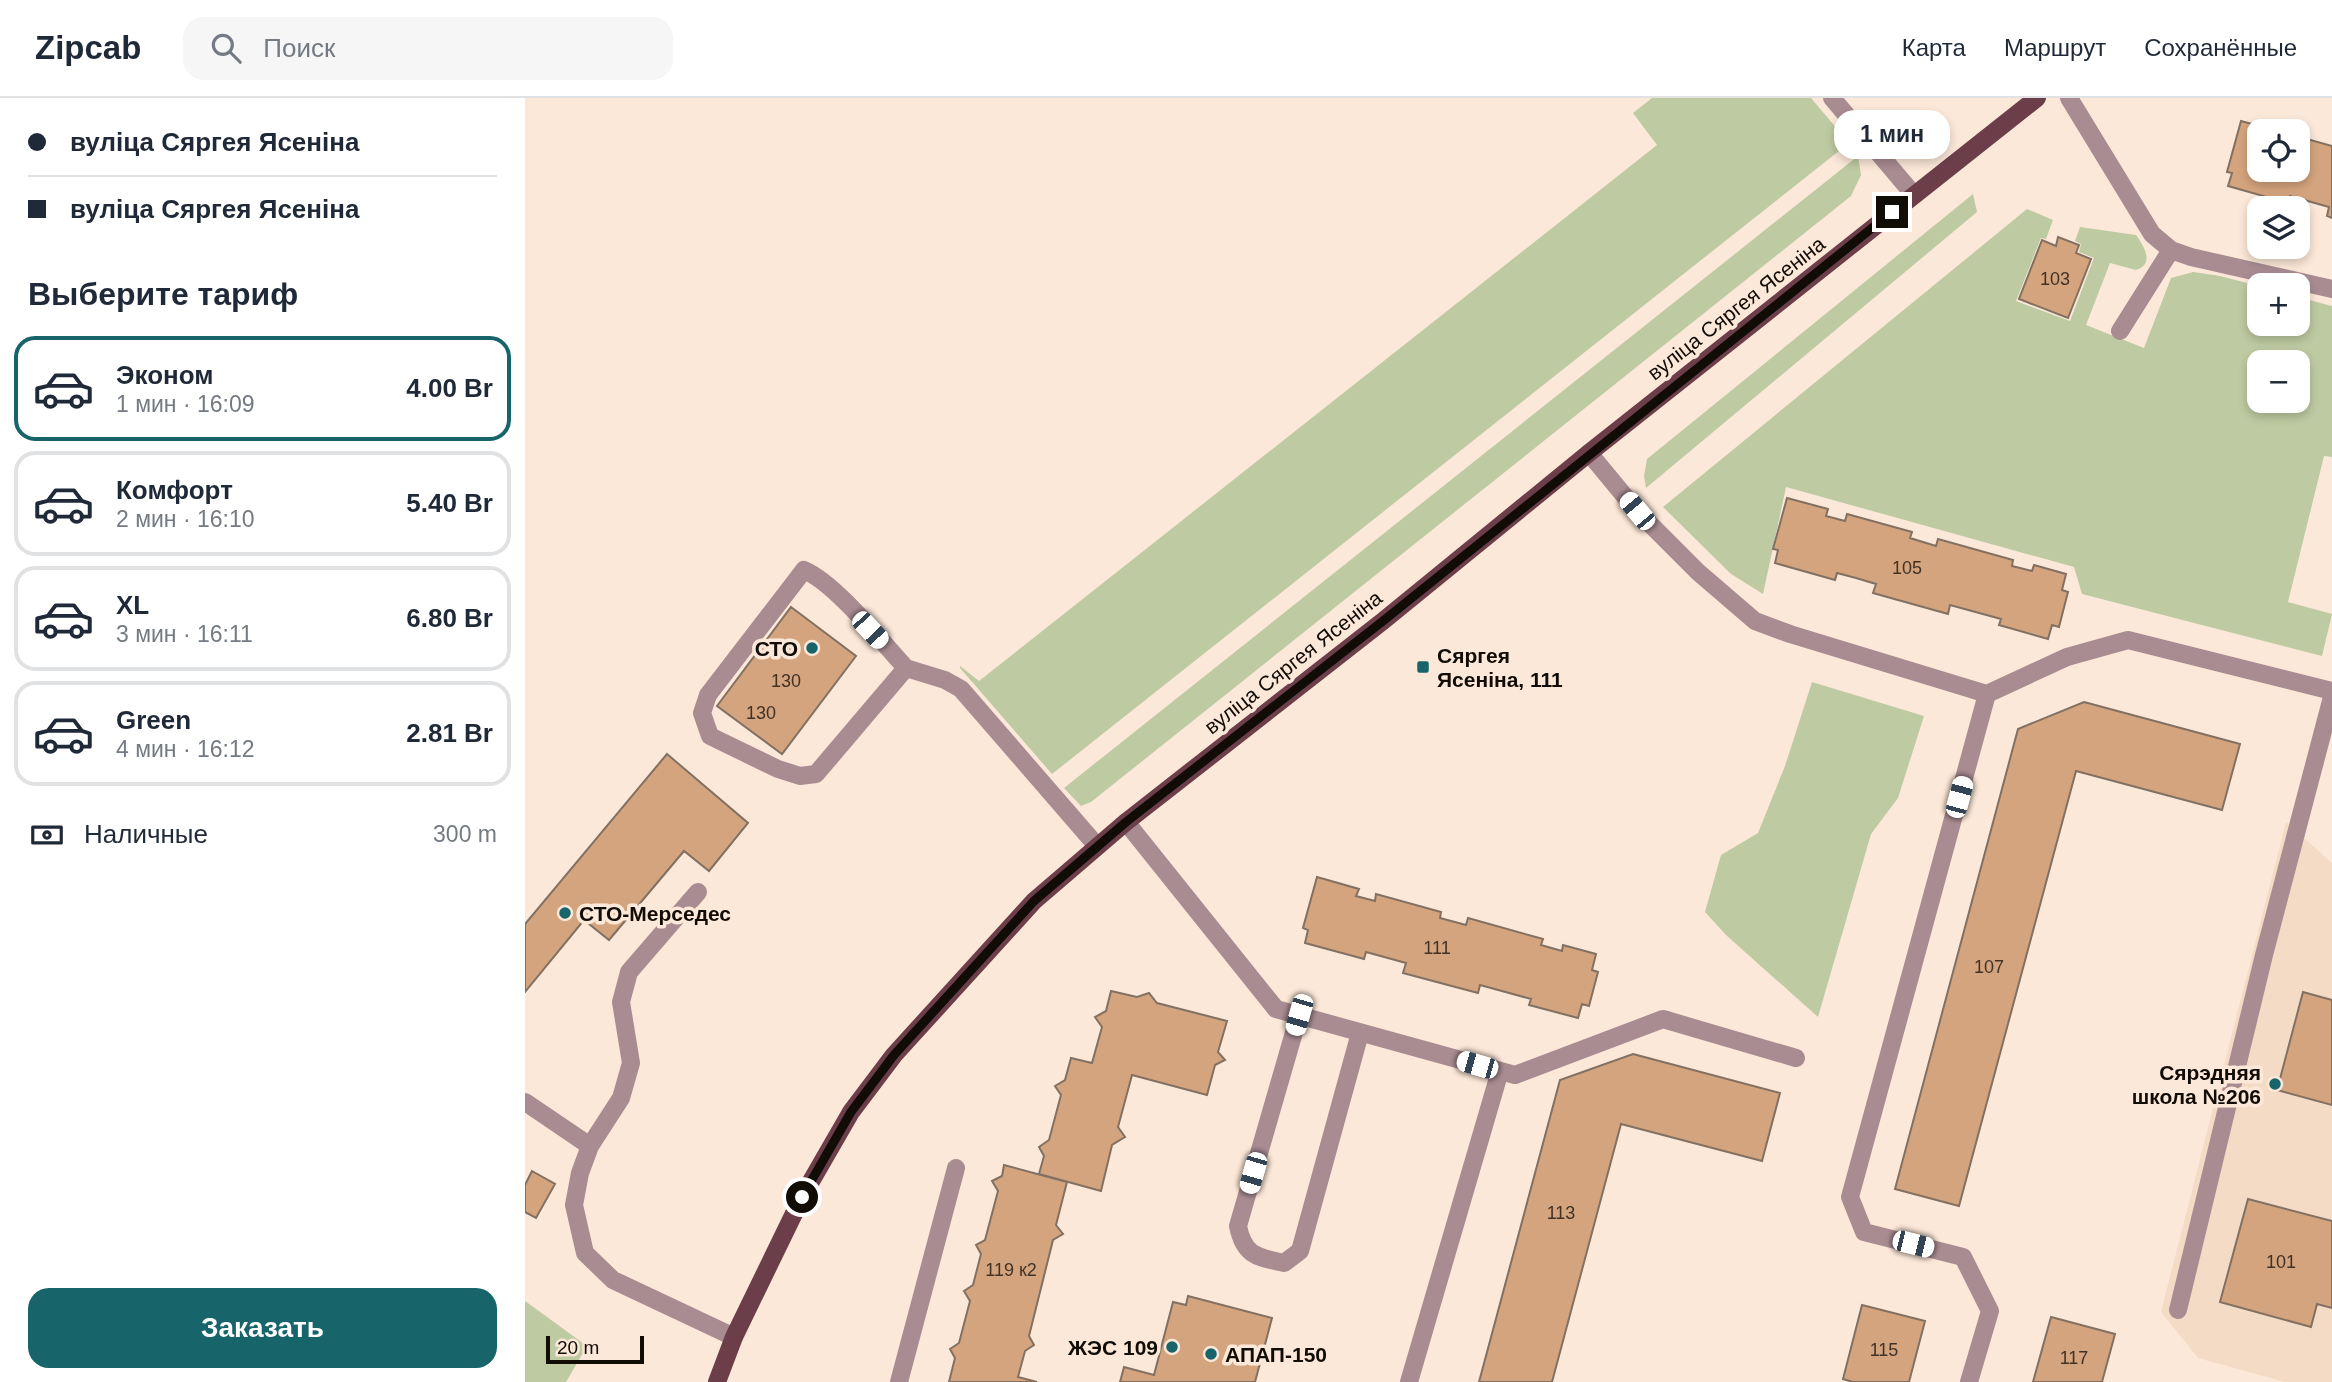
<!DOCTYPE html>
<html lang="ru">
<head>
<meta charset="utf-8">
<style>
  :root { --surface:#fff; --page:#f6f6f7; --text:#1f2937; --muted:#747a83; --line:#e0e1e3; --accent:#17656b }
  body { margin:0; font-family:Arial,sans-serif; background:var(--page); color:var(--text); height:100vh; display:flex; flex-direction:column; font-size:26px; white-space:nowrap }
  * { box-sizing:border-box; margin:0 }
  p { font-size:23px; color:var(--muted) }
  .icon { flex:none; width:38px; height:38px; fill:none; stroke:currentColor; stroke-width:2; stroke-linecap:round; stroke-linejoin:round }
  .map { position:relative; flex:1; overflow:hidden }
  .drawer { display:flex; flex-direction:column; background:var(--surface); width:525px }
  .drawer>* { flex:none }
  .top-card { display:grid; align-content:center; height:154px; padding:0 28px; background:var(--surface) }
  .fabs { position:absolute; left:1722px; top:21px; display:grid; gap:14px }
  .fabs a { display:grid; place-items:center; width:63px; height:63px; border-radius:14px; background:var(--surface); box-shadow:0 4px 10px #0003; font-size:35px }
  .scale { position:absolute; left:21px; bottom:18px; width:98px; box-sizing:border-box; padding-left:7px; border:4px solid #120c07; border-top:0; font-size:19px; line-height:24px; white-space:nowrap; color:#120c07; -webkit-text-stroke:5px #fce8d8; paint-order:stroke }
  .end { position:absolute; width:32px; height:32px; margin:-16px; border:9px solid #120c07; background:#fff; box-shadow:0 0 0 4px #fff }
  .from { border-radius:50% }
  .bubble { position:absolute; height:49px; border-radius:21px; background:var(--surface); box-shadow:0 4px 10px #0003; font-size:23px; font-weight:700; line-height:49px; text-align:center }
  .car { position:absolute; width:21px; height:42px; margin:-21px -10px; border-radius:9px; box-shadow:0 0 5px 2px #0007; background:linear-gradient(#fff 24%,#345 0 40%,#fff 0 76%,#345 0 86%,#fff 0) }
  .top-card b { display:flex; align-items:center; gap:24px; height:66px; font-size:26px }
  .top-card b+b { border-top:2px solid var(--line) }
  .top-card i { width:18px; height:18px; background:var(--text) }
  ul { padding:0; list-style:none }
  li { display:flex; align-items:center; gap:21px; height:105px; margin:0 14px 10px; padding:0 14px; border:4px solid var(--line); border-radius:21px }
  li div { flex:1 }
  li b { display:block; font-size:26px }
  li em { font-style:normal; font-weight:700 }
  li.selected { border-color:var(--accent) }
  li>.icon { width:63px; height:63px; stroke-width:1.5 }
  h2 { padding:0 28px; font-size:32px; line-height:84px }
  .pay { display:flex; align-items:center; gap:18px; height:77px; padding:0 28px; font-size:26px }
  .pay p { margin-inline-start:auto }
  .cta { display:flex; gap:14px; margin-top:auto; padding:14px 28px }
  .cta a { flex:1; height:80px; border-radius:21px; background:var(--accent); color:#fff; font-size:28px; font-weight:700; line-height:80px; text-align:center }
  header { display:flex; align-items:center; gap:42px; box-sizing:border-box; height:98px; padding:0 35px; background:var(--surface); border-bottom:2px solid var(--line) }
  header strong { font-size:33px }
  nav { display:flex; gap:38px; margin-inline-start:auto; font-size:24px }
  .search { width:490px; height:63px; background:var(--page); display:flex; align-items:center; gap:18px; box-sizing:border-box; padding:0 24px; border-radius:21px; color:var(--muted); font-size:26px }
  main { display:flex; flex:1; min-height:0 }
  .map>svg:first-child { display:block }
</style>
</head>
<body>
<header>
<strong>Zipcab</strong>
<div class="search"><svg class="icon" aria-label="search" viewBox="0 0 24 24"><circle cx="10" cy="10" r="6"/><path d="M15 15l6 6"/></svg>Поиск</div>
<nav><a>Карта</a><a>Маршрут</a><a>Сохранённые</a></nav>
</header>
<main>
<section class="drawer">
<div class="top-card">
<b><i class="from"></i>вуліца Сяргея Ясеніна</b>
<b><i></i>вуліца Сяргея Ясеніна</b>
</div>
<h2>Выберите тариф</h2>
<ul>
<li class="selected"><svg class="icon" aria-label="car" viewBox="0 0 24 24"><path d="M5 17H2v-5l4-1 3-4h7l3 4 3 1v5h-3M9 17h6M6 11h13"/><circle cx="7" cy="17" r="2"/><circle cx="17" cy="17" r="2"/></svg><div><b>Эконом</b><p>1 мин · 16:09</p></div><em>4.00 Br</em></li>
<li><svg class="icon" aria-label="car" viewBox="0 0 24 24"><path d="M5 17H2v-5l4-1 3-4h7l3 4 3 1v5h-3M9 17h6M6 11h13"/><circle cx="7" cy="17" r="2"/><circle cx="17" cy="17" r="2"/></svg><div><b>Комфорт</b><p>2 мин · 16:10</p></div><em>5.40 Br</em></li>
<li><svg class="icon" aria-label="car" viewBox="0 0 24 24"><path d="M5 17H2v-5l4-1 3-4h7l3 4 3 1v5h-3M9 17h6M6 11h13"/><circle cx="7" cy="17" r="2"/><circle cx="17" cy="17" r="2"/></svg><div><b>XL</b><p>3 мин · 16:11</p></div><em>6.80 Br</em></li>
<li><svg class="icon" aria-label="car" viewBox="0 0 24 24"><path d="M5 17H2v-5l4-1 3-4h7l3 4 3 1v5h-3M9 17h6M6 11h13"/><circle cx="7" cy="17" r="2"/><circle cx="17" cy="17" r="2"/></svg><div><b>Green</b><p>4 мин · 16:12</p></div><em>2.81 Br</em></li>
</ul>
<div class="pay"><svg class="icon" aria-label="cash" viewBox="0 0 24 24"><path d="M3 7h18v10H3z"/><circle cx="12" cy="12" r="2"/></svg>Наличные<p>300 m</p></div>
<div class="cta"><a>Заказать</a></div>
</section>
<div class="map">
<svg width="1807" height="1284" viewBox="0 0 1807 1284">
  <rect width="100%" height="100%" fill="#fce8d8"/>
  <path fill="#f4dbc6" d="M1761 724 1807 765V1284H1760L1673 1260 1636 1214Z"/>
  <path fill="#becaa2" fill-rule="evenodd" d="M1127 0H1286L1324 45 527 676 435 570V568L454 583 1132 47 1108 15Z
    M1333 58 1336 77 1326 98 566 704 556 708 539 690Z
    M1448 96 1452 114 1121 390 1119 378 1122 361Z
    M1502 111 1528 122 1521 141 1516 140 1491 203 1545 223 1569 160 1554 154 1556 146 1550 143 1555 129 1611 137C1619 148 1630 166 1611 172L1585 165 1561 227 1619 250 1646 180 1668 174 1695 178 1734 188V226H1773V199L1807 208V359L1799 358 1763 504 1807 516 1797 558 1557 496 1549 469 1261 389 1238 496 1206 476 1138 409ZM1734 264H1773V303H1734Z
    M1287 584 1399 618 1373 700 1346 736 1293 919 1201 837 1180 814 1196 757 1233 735 1260 668Z
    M0 1203 62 1248 41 1284H0Z"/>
  <path fill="#d4a47e" stroke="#827163" stroke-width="2" d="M1716 23 1753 33H1734V72H1773L1775 39 1807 48V120L1802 118 1804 109 1765 98 1763 105 1703 88 1707 75 1702 74Z
    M1533 139 1554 147 1551 155 1566 161 1543 220 1494 201 1517 142 1531 148Z
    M1262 400 1303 411 1301 418 1320 423 1322 416 1387 434 1385 440 1411 448 1413 441 1488 462 1487 468 1507 473 1509 467 1541 476 1537 492 1543 494 1534 529 1527 527 1523 541 1474 527 1476 521 1425 507 1423 516 1348 495 1351 486 1331 480 1312 475 1310 482 1250 465 1253 452 1248 451Z
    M266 509 331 558 257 656 192 608Z
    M1559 604 1715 646 1697 712 1551 673 1434 1108 1370 1091 1493 631Z
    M142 656 223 725 184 773 159 753 84 842 59 822 0 894V826Z
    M792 779 834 791 831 798 850 803 851 796 916 814 915 820 941 827 943 820 1018 841 1016 847 1037 853 1038 847 1071 856 1067 872 1073 874 1064 908 1057 906 1053 920 1004 907 1006 901 955 887 953 895 878 875 881 865 841 854 839 861 780 845 783 832 778 830Z
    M586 893 612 899 624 895 632 905 702 923 693 954 700 962 690 967 682 997 607 977 593 1029 600 1039 587 1047 576 1093 514 1076 519 1058 514 1049 524 1042 536 997 530 988 540 982 546 960 567 965 577 929 570 919 581 913Z
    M1778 894 1807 902V1007L1752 992Z
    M1108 956 1255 995 1237 1063 1096 1026 1027 1284H954L1035 982Z
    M479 1067 542 1084 531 1127 538 1136 528 1142 504 1238 509 1247 500 1253 493 1279 512 1284H424L430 1260 425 1251 434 1245 445 1203 439 1193 448 1187 456 1156 451 1147 460 1142 473 1093 467 1083 477 1078Z
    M7 1073 30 1086 11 1120 0 1114V1087Z
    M1723 1101 1807 1123V1210L1792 1206 1786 1229 1695 1204Z
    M663 1198 747 1220 730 1284H595L599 1269 629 1277 648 1204 661 1207Z
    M1337 1207 1400 1223 1384 1284H1328L1318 1281Z
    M1526 1219 1590 1236 1577 1284H1508Z"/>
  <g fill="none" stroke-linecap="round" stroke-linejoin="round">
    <path stroke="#a88c92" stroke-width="18" d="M1307 0 1389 97
      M1544 0 1627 136 1646 152 1666 159 1807 191
      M1595 233 1646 152
      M1064 355 1112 413 1173 474 1230 523 1265 536 1462 596 1542 559 1603 542 1807 593
      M279 472C310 485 356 543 381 570L291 676 275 678 253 671 185 638 177 615 183 597Z
      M381 570 420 582 436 591 572 748
      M601 724 751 911 990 977 1138 921 1271 960
      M173 794 104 874 96 904 106 965 96 1000 65 1048 55 1075 49 1107 60 1155 88 1182 209 1239
      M774 917 713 1128C719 1158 732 1159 759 1165L775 1153 835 935
      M0 1004 65 1048
      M1653 1212 1739 857 1807 599
      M374 1284 431 1070
      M884 1284 975 973
      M1444 1284 1465 1213 1438 1159 1339 1134 1325 1099 1462 596"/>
    <path stroke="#6b3e4a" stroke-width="18" d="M192 1284 209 1239 277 1099 326 1014 369 957 509 803 601 724 858 523 1064 355 1512 0"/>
  </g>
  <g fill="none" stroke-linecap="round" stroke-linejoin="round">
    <path stroke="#120c07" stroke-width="9" d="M277 1099 326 1014 369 957 509 803 601 724 858 523 1367 114"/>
  </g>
  <g fill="#17656b" stroke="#fce8d8" stroke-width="2.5">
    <circle cx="287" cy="550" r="7"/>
    <rect x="891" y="562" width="14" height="14" rx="3.5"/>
    <circle cx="40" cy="815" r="7"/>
    <circle cx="1750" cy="986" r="7"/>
    <circle cx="647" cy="1249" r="7"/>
    <circle cx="686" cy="1256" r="7"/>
  </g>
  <g text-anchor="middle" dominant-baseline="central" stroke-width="7" stroke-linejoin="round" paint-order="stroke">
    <g font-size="18" fill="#423225">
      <text x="1530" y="181">103</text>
      <text x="1382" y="470">105</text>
      <text x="261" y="583">130</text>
      <text x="236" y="615">130</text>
      <text x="912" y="850">111</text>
      <text x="1464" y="869">107</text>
      <text x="1036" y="1115">113</text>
      <text x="1756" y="1164">101</text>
      <text x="486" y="1172">119 к2</text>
      <text x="1359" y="1252">115</text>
      <text x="1549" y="1260">117</text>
    </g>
    <g font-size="21" fill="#120c07" stroke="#fce8d8">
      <text transform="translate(1211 210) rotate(-38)">вуліца Сяргея Ясеніна</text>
      <text transform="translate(768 564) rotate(-38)">вуліца Сяргея Ясеніна</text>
    </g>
    <g font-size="21" font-weight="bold" fill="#120c07" stroke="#fce8d8" text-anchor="end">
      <text x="273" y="550">СТО</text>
      <text x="912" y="557" text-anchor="start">Сяргея<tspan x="912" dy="24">Ясеніна, 111</tspan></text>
      <text x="54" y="815" text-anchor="start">СТО-Мерседес</text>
      <text x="1736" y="974">Сярэдняя<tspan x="1736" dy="24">школа №206</tspan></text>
      <text x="633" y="1249">ЖЭС 109</text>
      <text x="700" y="1256" text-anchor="start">АПАП-150</text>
    </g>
  </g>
</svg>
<div class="fabs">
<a><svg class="icon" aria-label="locate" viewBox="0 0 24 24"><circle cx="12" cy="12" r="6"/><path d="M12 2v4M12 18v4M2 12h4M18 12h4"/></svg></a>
<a><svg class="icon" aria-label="layers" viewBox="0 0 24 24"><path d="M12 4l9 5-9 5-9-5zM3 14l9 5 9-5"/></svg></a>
<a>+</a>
<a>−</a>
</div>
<div class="scale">20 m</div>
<i class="end from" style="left:277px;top:1099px"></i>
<i class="end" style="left:1367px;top:114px"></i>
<div class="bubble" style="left:1309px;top:12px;width:116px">1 мин</div>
<i class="car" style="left:1112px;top:413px;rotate:320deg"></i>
<i class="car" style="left:345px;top:532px;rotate:137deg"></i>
<i class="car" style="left:1434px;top:699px;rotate:15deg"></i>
<i class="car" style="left:774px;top:917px;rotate:196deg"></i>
<i class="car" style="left:952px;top:967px;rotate:286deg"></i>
<i class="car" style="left:728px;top:1075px;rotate:196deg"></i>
<i class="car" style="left:1388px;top:1146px;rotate:104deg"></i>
</div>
</main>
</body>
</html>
